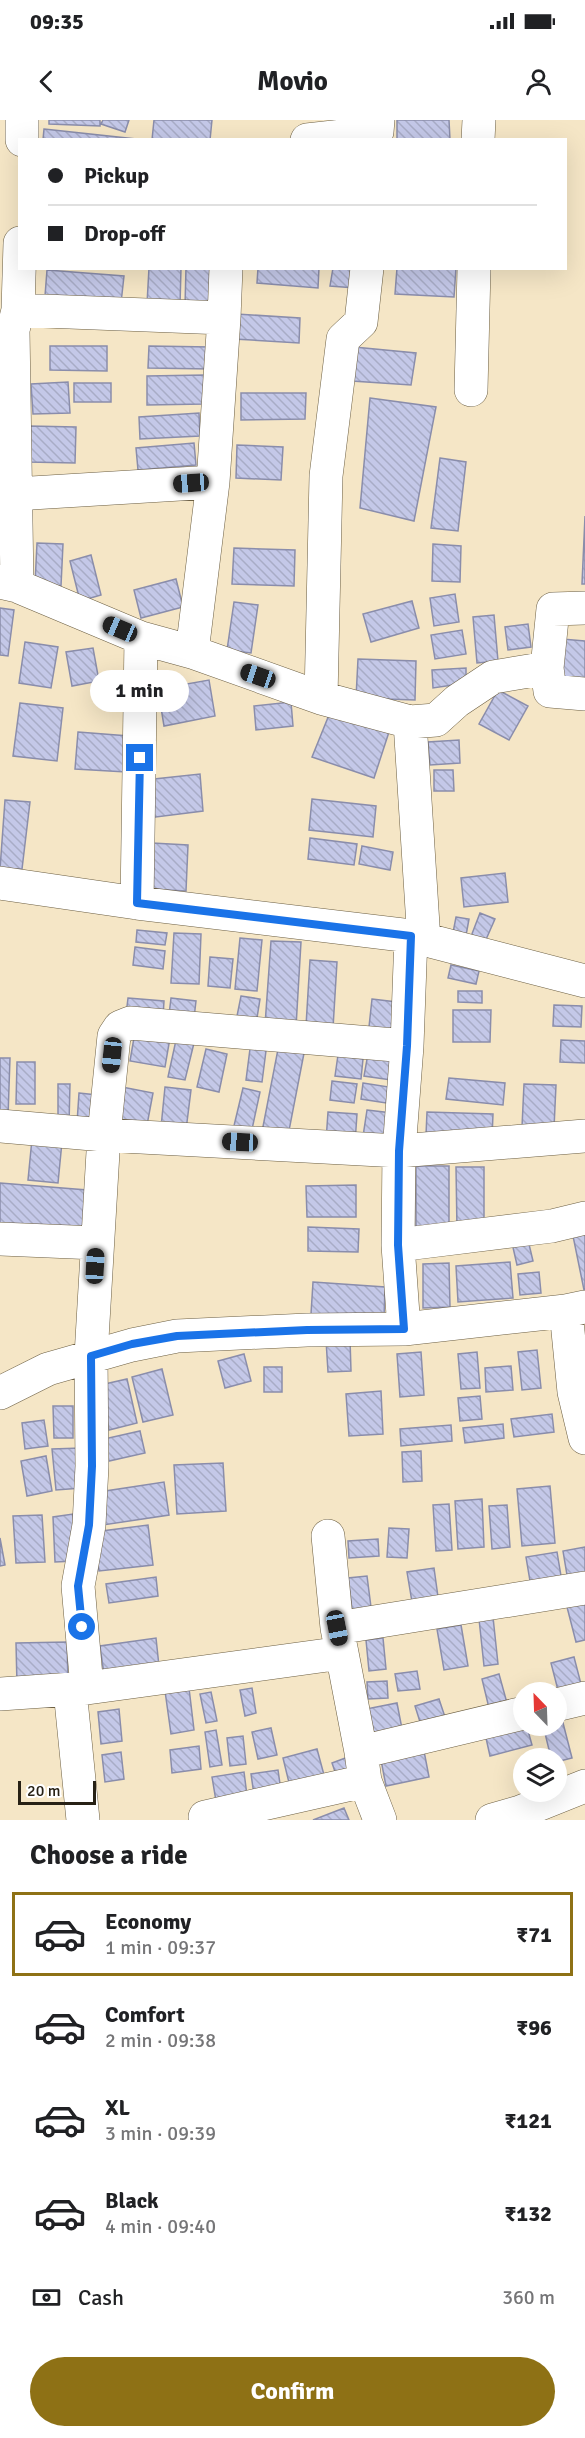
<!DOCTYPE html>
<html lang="en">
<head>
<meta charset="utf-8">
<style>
  :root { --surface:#fff; --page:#f6f6f6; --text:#202124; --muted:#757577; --line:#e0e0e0; --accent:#8e7115 }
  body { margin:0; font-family:Signika,sans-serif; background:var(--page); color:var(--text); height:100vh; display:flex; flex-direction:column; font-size:22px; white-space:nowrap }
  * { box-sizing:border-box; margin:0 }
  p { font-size:20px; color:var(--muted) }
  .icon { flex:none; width:33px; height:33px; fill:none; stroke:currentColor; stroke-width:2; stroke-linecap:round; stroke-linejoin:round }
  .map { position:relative; height:1700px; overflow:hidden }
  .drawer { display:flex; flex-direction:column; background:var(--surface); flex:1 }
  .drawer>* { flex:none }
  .hud { position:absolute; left:18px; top:18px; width:549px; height:132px; border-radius:0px; box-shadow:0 6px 24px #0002; display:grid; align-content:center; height:132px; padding:0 30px; background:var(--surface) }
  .needle { width:39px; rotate:337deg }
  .buttons { position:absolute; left:513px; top:1562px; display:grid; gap:12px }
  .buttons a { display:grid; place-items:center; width:54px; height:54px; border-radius:50%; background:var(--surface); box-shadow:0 6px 24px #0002; font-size:30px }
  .scale { position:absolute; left:18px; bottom:15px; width:78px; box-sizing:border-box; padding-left:6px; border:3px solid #272115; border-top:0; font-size:16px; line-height:21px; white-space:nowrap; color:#272115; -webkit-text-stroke:4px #fff; paint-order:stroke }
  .end { position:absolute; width:27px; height:27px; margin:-14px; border:8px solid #1a73e8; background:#fff; box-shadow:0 0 0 3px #fff }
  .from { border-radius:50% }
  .bubble { position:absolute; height:42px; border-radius:21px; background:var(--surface); box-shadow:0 6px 24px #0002; font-size:20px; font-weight:800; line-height:42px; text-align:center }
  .car { position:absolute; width:18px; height:36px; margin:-18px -9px; border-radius:8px; box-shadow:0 0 4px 2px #0007; background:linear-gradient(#222 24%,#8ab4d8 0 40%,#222 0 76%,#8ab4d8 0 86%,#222 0) }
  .hud b { display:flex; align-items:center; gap:21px; height:57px; font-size:22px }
  .hud b+b { border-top:2px solid var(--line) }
  .hud i { width:15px; height:15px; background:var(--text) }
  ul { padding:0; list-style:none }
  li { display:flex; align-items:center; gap:18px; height:84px; margin:0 12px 9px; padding:0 18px; border:3px solid transparent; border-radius:0px }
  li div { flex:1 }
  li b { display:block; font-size:22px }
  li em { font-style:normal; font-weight:800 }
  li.active { border-color:var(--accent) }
  li>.icon { width:54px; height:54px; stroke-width:1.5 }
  h2 { padding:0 30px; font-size:27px; line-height:72px }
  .pay { display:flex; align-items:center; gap:15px; height:66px; padding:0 30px; font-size:22px }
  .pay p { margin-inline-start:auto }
  .action { display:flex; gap:12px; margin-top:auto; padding:12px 30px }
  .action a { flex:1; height:69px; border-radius:36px; background:var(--accent); color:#fff; font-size:24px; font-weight:800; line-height:69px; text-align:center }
  .status { display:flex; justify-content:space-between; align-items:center; height:42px; padding:0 30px; background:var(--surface); direction:ltr }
  .status svg { height:16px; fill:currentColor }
  header { display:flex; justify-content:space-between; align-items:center; height:78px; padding:0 30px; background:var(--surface); font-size:27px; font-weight:800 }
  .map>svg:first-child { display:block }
</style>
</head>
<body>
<div class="status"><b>09:35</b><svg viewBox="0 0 49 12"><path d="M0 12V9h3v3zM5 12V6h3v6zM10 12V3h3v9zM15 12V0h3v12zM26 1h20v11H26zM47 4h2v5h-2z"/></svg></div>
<header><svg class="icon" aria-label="back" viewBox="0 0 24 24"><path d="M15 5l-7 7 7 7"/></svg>Movio<svg class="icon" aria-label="person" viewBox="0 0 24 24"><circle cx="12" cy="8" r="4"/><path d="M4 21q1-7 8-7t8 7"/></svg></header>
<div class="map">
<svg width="585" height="1700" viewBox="0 0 585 1700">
  <defs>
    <pattern id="building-back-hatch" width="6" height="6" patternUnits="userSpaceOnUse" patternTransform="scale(1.5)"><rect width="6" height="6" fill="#c4c8e8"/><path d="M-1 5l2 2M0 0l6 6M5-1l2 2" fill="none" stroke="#a8acc6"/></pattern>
  </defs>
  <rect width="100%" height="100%" fill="#f5e6c6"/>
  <path fill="url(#building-back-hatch)" stroke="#8a8dab" stroke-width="1.5" d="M49 0H100V6L49 4Z
    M103 0H129L125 12 101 4Z
    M154 0H212L210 20H152Z
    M397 0H449L450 20H397Z
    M44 9 136 19V20H43Z
    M149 148H181L180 185 147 184Z
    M186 148H219L218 188 185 186Z
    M258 148H319L318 168 257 163Z
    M333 148H357L355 168 330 166Z
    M397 148H456L454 177 395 174Z
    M47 150 124 156 121 183 45 176Z
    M236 194 300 198 299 223 234 219Z
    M50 226H107V251L50 250Z
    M149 226 211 227V249L148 248Z
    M354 227 416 233 411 265 352 261Z
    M204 255V284L147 285V256Z
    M68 262 70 293 33 294 31 264Z
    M74 263H111V282H74Z
    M241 273H306L305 299 241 300Z
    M370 278 436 287 414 401 360 388Z
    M199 293 200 316 140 319 139 297Z
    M29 306 76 307 75 343 28 342Z
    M194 323 196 345 138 350 136 328Z
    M237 325 283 327 281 360 236 358Z
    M440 338 466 342 458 411 431 408Z
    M585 396V464H582Z
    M37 423 63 424 61 466 35 464Z
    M433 424 461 426 460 462 432 461Z
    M234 428 295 430 294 466 232 464Z
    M91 435 101 475 80 481 70 441Z
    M176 459 183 487 141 498 134 470Z
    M455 474 459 502 434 506 430 478Z
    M412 481 419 508 371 522 363 494Z
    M234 482 258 485 251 533 227 530Z
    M0 488 14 490 8 536 0 535Z
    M494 495 498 541 477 543 473 497Z
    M528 504 531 527 508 530 505 507Z
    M462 510 466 534 435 539 431 515Z
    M562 519 585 521V570L557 567Z
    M25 522 58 527 51 568 19 563Z
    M93 528 99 561 72 566 66 532Z
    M358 539 416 541 415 580 356 578Z
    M466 548V563L433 568 432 550Z
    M209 560 215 596 164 606 158 569Z
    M498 570 528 586 509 620 479 604Z
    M291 582 293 606 256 610 254 586Z
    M20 583 63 588 57 641 13 636Z
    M329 595 389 612 374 658 312 637Z
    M78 612 129 616 126 652 75 649Z
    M459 620 460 643 430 645 428 622Z
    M434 650H453L454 671H434Z
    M200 654 203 691 148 698 145 660Z
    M312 679 376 686 373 717 309 710Z
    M5 680 30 682 22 749H0Z
    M310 718 357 724 354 745 308 739Z
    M152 723 188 725 186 771 150 769Z
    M362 726 393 732 390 750 359 744Z
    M505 753 508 782 464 787 461 758Z
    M480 793 495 799 484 824 470 819Z
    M456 797 469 799 465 821 452 818Z
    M137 810 167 813 165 825 136 822Z
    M174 813 201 814 199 864 171 863Z
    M240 818 262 820 257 871 235 869Z
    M271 821 301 822 296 907 265 905Z
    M135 827 165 831 163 849 133 845Z
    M210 837 233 839 230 868 208 866Z
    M310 840 337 842 333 908 306 906Z
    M451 845 479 851 476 864 448 858Z
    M458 871H482V883L458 882Z
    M241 876 260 879 256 904 236 901Z
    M128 878 164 881 163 897 126 895Z
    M171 878 196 881 194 898 169 895Z
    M372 879 405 883 401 919 368 916Z
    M554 885 582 886 581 907 553 906Z
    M453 890H491L490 922H453Z
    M136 906 171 912 165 947 130 941Z
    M176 920 194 923 185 960 168 957Z
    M561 920 585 921V943L560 942Z
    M251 921 267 923 262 962 246 960Z
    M279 924 305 928 287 1021 261 1017Z
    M369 928 396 932 391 960 364 956Z
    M206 929 227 934 219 972 197 967Z
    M338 935 363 939 361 959 335 956Z
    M0 938H10L8 997 0 996Z
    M17 942H35V984H16Z
    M449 958 505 963 503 985 446 979Z
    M332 961 357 964 354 983 330 980Z
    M363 963 389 967 386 983 361 979Z
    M58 964H70L69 1004H58Z
    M524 964 556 965 554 1008 522 1007Z
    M122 967 153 973 147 1005 116 999Z
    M165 967 191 970 186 1010 161 1007Z
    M243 968 260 972 251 1014 233 1010Z
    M79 973 97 975 94 1004 77 1003Z
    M367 990 392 993 387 1027 362 1023Z
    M328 992 357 994 355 1023 326 1021Z
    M427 992 493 994 492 1018 426 1015Z
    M32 1019 62 1022 58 1063 28 1060Z
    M416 1046H449V1110H416Z
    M456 1047H484V1110H457Z
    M0 1063 87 1070 83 1117 0 1110Z
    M356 1065V1097H307L306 1066Z
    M308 1107 359 1109 358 1132 308 1131Z
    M585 1108V1169L584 1170 572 1111Z
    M528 1120 533 1141 517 1145 512 1123Z
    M510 1142 513 1178 458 1182 456 1146Z
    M449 1143 450 1187 423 1188V1144Z
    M539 1152 541 1173 520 1175 518 1154Z
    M313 1162 385 1167 384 1198 311 1194Z
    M350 1219 351 1251 328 1252 326 1220Z
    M537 1230 541 1268 522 1270 518 1232Z
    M421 1232 424 1275 400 1277 397 1234Z
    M477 1232 480 1268 461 1269 458 1234Z
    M244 1234 251 1261 225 1268 218 1241Z
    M511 1246 513 1270 486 1272 485 1248Z
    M264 1247H282V1272H264Z
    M162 1249 173 1295 143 1302 132 1257Z
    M127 1259 137 1303 109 1310 100 1265Z
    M381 1271 383 1314 349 1316 346 1274Z
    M480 1276 482 1299 460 1301 458 1278Z
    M53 1286H73V1318H54Z
    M552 1294 554 1312 514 1317 511 1299Z
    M44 1300 48 1326 25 1329 22 1303Z
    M503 1304 504 1318 465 1323 463 1308Z
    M451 1305 452 1321 401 1326 400 1309Z
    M140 1311 145 1333 109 1341 104 1319Z
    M81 1328 82 1368 56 1370 52 1329Z
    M421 1331 422 1361 403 1362 402 1332Z
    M46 1336 52 1371 27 1376 21 1341Z
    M223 1343 226 1391 177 1394 174 1345Z
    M164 1362 169 1395 103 1405 99 1372Z
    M550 1366 555 1423 522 1426 517 1369Z
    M482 1379 484 1427 458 1429 455 1381Z
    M449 1384 452 1430 436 1431 433 1385Z
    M507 1385 510 1427 492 1429 489 1386Z
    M73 1394 75 1441 55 1442 53 1397Z
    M42 1395 45 1442 16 1443 13 1396Z
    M148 1405 153 1445 99 1451 94 1412Z
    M389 1408 409 1409 407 1438 387 1437Z
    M0 1418 5 1445 0 1446Z
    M378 1419 379 1436 349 1438 348 1421Z
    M585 1427V1458L568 1461 563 1431Z
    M557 1432 562 1462 531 1467 526 1437Z
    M434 1448 439 1484 413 1488 407 1452Z
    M367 1456 371 1487 352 1489 348 1458Z
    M156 1457 158 1476 109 1483 106 1464Z
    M585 1482V1520L576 1522 567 1487Z
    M493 1497 498 1544 484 1546 479 1499Z
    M461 1505 468 1546 444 1550 437 1509Z
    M156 1518 159 1546 104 1554 100 1526Z
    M383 1518 386 1549 369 1551 366 1520Z
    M67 1522 68 1564 17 1565 16 1523Z
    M574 1537 582 1568 559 1574 551 1543Z
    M417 1551 420 1569 398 1571 395 1554Z
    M499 1554 507 1583 489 1588 482 1559Z
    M387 1561 388 1578 368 1579 367 1562Z
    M189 1568 194 1610 171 1614 165 1571Z
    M252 1568 256 1593 245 1596 240 1570Z
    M211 1572 217 1601 206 1603 200 1574Z
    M439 1579 445 1597 421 1605 415 1586Z
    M397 1583 403 1614 367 1621 361 1590Z
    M119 1589 122 1621 101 1624 98 1592Z
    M562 1599 572 1638 556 1642V1638H551L543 1605H556V1601Z
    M527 1607 532 1625 490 1636 486 1618Z
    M271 1608 277 1635 258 1639 252 1612Z
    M216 1610 222 1645 210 1647 205 1612Z
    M243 1616 246 1644 230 1646 227 1618Z
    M199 1626 201 1649 172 1653 170 1630Z
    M317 1629 327 1666 292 1675 283 1638Z
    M424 1631 429 1657 386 1666 381 1640Z
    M121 1632 124 1659 105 1662 102 1635Z
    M348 1637 356 1661 340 1666 332 1643Z
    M278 1650 282 1678 255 1682 251 1654Z
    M244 1652 248 1683 217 1687 212 1657Z
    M344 1688 349 1700H313Z"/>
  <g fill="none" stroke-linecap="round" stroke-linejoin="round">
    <g stroke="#6c5f43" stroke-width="34">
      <path id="minor" d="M22 20V0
        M307 20 377 12 378 0
        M478 20 479 0
        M20 123 18 190 224 198 213 362 192 532
        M224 198 226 148
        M471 270 474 148
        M15 374 213 362
        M0 462 17 466 141 518 192 532 321 578 410 602 436 600 457 581 493 557 547 548
        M17 466 13 210 18 190
        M585 488 553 489 547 548 550 571 585 574
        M321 578 326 356 343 219 361 202 367 148
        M410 602 424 821
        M0 763 137 783 411 816 585 861
        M137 783 141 518
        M411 816 407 926 399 1031 585 1016
        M0 1006 104 1015 399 1031 398 1125 404 1209
        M0 1119 97 1123
        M398 1125 552 1106 585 1098
        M566 1191 574 1272 585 1318
        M0 1273 48 1249 132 1225 177 1216 307 1210 404 1209 566 1191 585 1187
        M328 1416 337 1508
        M342 1533 361 1632
        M87 1568 342 1533 337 1508 585 1468
        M70 1570 83 1700
        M0 1574 87 1568 78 1466 89 1405 92 1346 91 1236 104 1015 114 916 120 907 130 903 407 926
        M556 1585 585 1578
        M205 1697 365 1661
        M380 1700 365 1661 361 1632 524 1593
        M492 1700 520 1692 585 1666"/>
    </g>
    <use href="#minor" stroke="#fff" stroke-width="33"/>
  </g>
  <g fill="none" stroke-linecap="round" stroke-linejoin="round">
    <path stroke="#1a73e8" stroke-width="8" d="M82 1507 78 1466 89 1405 92 1346 91 1236 132 1224 177 1216 307 1210 404 1209 398 1125 399 1031 407 926 411 816 137 783 140 638"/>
  </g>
</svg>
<div class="buttons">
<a><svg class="needle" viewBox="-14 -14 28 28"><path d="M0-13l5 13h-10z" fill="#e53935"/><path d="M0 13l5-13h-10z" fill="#757577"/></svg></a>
<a><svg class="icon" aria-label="layers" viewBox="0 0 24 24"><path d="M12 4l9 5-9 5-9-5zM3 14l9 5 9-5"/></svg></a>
</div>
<div class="scale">20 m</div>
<i class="end from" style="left:82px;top:1507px"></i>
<i class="end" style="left:140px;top:638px"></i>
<div class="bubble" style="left:90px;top:550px;width:99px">1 min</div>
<i class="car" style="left:191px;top:363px;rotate:266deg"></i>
<i class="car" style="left:120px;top:509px;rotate:293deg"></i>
<i class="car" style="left:258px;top:556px;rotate:289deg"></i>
<i class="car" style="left:112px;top:935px;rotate:186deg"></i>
<i class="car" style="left:240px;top:1022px;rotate:273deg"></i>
<i class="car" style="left:95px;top:1146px;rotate:3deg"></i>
<i class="car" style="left:337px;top:1508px;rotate:169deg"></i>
<div class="hud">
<b><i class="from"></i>Pickup</b>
<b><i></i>Drop-off</b>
</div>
</div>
<section class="drawer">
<h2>Choose a ride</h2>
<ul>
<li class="active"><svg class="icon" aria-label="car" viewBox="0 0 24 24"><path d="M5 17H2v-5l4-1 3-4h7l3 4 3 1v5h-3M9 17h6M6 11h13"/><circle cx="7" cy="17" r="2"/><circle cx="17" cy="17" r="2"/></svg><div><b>Economy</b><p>1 min · 09:37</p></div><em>₹71</em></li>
<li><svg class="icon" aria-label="car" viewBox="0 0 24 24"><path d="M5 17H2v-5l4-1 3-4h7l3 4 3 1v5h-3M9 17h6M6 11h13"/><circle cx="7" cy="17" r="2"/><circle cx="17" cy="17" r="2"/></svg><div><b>Comfort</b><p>2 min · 09:38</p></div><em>₹96</em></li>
<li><svg class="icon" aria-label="car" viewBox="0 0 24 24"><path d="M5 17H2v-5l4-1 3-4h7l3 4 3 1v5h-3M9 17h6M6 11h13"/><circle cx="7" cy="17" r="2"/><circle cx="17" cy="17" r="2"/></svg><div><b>XL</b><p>3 min · 09:39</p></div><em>₹121</em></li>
<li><svg class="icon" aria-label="car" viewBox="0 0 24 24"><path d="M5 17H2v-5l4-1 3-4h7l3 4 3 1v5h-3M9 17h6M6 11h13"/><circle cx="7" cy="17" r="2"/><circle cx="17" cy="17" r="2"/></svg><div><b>Black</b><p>4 min · 09:40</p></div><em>₹132</em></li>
</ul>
<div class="pay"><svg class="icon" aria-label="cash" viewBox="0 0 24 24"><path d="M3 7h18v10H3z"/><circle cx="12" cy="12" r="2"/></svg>Cash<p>360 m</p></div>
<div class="action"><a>Confirm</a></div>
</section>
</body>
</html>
